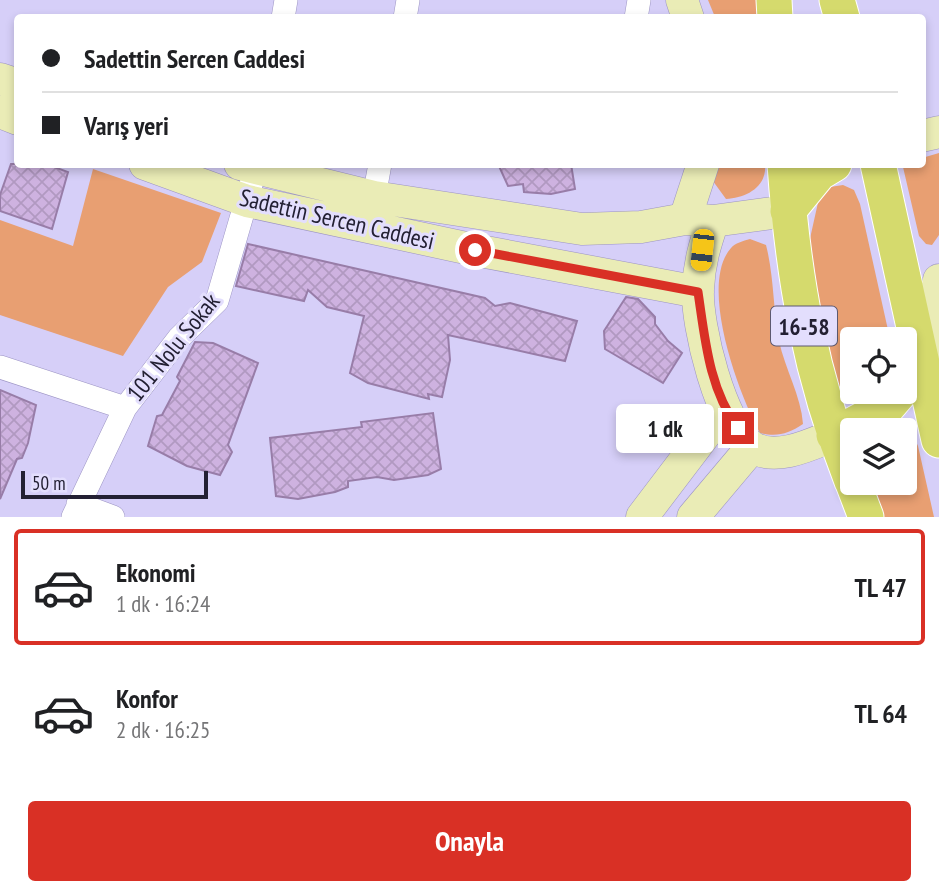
<!DOCTYPE html>
<html lang="tr">
<head>
<meta charset="utf-8">
<style>
  :root { --surface:#fff; --page:#f2f2f2; --text:#202124; --muted:#757577; --line:#e0e0e0; --accent:#d93025 }
  body { margin:0; font-family:"PT Sans Narrow",sans-serif; background:var(--page); color:var(--text); height:100vh; display:flex; flex-direction:column; font-size:26px; white-space:nowrap }
  * { box-sizing:border-box; margin:0 }
  p { font-size:23px; color:var(--muted) }
  .icon { flex:none; width:38px; height:38px; fill:none; stroke:currentColor; stroke-width:2; stroke-linecap:round; stroke-linejoin:round }
  .map { position:relative; height:517px; overflow:hidden }
  .side { display:flex; flex-direction:column; background:var(--surface); flex:1 }
  .side>* { flex:none }
  .top-card { position:absolute; left:14px; top:14px; width:912px; height:154px; border-radius:7px; box-shadow:0 4px 10px #0003; display:grid; align-content:center; height:154px; padding:0 28px; background:var(--surface) }
  .tools { position:absolute; left:840px; top:327px; display:grid; gap:14px }
  .tools a { display:grid; place-items:center; width:77px; height:77px; border-radius:7px; background:var(--surface); box-shadow:0 4px 10px #0003; font-size:35px }
  .scale { position:absolute; left:21px; bottom:18px; width:187px; box-sizing:border-box; padding-left:7px; border:4px solid #232033; border-top:0; font-size:19px; line-height:24px; white-space:nowrap; color:#232033; -webkit-text-stroke:5px #e3defd; paint-order:stroke }
  .end { position:absolute; width:32px; height:32px; margin:-16px; border:9px solid #d93025; background:#fff; box-shadow:0 0 0 4px #fff }
  .from { border-radius:50% }
  .bubble { position:absolute; height:49px; border-radius:7px; background:var(--surface); box-shadow:0 4px 10px #0003; font-size:23px; font-weight:800; line-height:49px; text-align:center }
  .car { position:absolute; width:21px; height:42px; margin:-21px -10px; border-radius:9px; box-shadow:0 0 5px 2px #0007; background:linear-gradient(#f5c518 24%,#345 0 40%,#f5c518 0 76%,#345 0 86%,#f5c518 0) }
  .top-card b { display:flex; align-items:center; gap:24px; height:66px; font-size:26px }
  .top-card b+b { border-top:2px solid var(--line) }
  .top-card i { width:18px; height:18px; background:var(--text) }
  ul { padding:12px 0 0; list-style:none }
  li { display:flex; align-items:center; gap:21px; height:116px; margin:0 14px 10px; padding:0 14px; border:4px solid transparent; border-radius:7px }
  li div { flex:1 }
  li b { display:block; font-size:26px }
  li em { font-style:normal; font-weight:800 }
  li.current { border-color:var(--accent) }
  li>.icon { width:63px; height:63px; stroke-width:1.5 }
  .cta { display:flex; gap:14px; margin-top:auto; padding:14px 28px }
  .cta a { flex:1; height:80px; border-radius:7px; background:var(--accent); color:#fff; font-size:28px; font-weight:800; line-height:80px; text-align:center }
  .map>svg:first-child { display:block }
</style>
</head>
<body>
<div class="map">
<svg width="939" height="517" viewBox="0 0 939 517">
  <defs>
    <pattern id="building-cross-hatch" width="8" height="8" patternUnits="userSpaceOnUse" patternTransform="scale(1.75)"><rect width="8" height="8" fill="#ceb2e0"/><path d="M0 0l8 8M0 8l8-8" fill="none" stroke="#b199c1"/></pattern>
  </defs>
  <rect width="100%" height="100%" fill="#d6cff8"/>
  <path fill="#e89f72" d="M708 0H756L757 17H715Z
    M939 153V235L932 245 926 244 919 236 903 167 922 164V158Z
    M715 165H765C767 187 746 198 726 199L710 177Z
    M93 169 221 213 202 262 168 287 123 356 0 315V220L73 246Z
    M843 185 854 190 860 204 890 339 852 340V392H885L850 396 837 384 816 308 809 243 819 198 830 187Z
    M750 239 766 245C774 276 773 309 779 341 785 369 801 396 803 424 788 434 777 437 760 433 739 395 698 285 731 248 735 243 743 241 750 239Z
    M905 431H911L918 446 934 517H882L869 483H905Z"/>
  <path fill="url(#building-cross-hatch)" stroke="#987da8" stroke-width="2" d="M11 164H46L68 172 52 229 0 211V195Z
    M498 164H571L575 189 551 194 524 192 523 184 508 186Z
    M248 244 485 298 495 306 510 303 577 321 565 361 448 335 450 360 442 397 428 394 429 399 368 383 350 373 364 316 327 307 308 290 304 301 236 286Z
    M626 297 638 299 655 317V324L668 341 682 353 663 383 605 349 604 331Z
    M195 342 213 343 258 363 228 445 232 452 220 475 187 466 148 446 157 416 162 415 180 381 177 377Z
    M0 390 36 405 28 443 22 458 17 459 0 499Z
    M433 413 441 469 428 475 394 480 377 477 348 481V487L335 492 298 499 276 496 270 438 362 427 361 422Z"/>
  <g fill="none" stroke-linecap="round" stroke-linejoin="round">
    <g stroke="#9c94c4" stroke-width="24">
      <path id="street" d="M283 18 286 0
        M405 18 408 0
        M636 18 639 0
        M374 197 380 164
        M0 367 125 408
        M78 504 113 517
        M73 517 125 408 179 338 217 301 257 164"/>
    </g>
    <g stroke="#9c94c4" stroke-width="33">
      <path id="secondary" d="M682 0 688 18
        M0 79 18 85
        M0 112 18 119
        M922 136 939 132
        M145 164 247 201 475 250 698 292
        M240 164 374 197 582 229 641 227 685 219 713 221 788 211
        M685 219 703 164
        M713 221C705 244 699 264 698 289 696 324 721 427 752 447 776 462 812 444 834 435
        M924 361 939 280
        M642 517 724 409
        M693 517 752 447"/>
    </g>
    <g stroke="#fff" stroke-width="37">
      <path id="primary" d="M774 0 775 18
        M837 0 842 18
        M785 164C793 278 810 374 852 481
        M878 164 939 440
        M788 211 819 173 834 164
        M834 435 888 406 900 392
        M853 483 866 517"/>
    </g>
    <use href="#street" stroke="#fff" stroke-width="23"/>
    <use href="#secondary" stroke="#eaecb6" stroke-width="32"/>
    <use href="#primary" stroke="#d5da6d" stroke-width="35"/>
  </g>
  <g fill="none" stroke-linecap="round" stroke-linejoin="round">
    <path stroke="#d93025" stroke-width="9" d="M475 250 698 292C705 339 709 389 738 428"/>
  </g>
  <g text-anchor="middle" dominant-baseline="central" stroke-width="6" stroke-linejoin="round" paint-order="stroke">
    <rect fill="#e3defd" stroke="#5d5970" stroke-width="2" x="771" y="306.5" width="66" height="39" rx="5"/>
    <g font-size="23" font-weight="bold" fill="#232033">
      <text x="804" y="326">16-58</text>
    </g>
    <g font-size="24" fill="#232033" stroke="#e3defd">
      <text transform="translate(337 219) rotate(13)">Sadettin Sercen Caddesi</text>
      <text transform="translate(173 347) rotate(-51)">101 Nolu Sokak</text>
    </g>
  </g>
</svg>
<div class="tools">
<a><svg class="icon" aria-label="locate" viewBox="0 0 24 24"><circle cx="12" cy="12" r="6"/><path d="M12 2v4M12 18v4M2 12h4M18 12h4"/></svg></a>
<a><svg class="icon" aria-label="layers" viewBox="0 0 24 24"><path d="M12 4l9 5-9 5-9-5zM3 14l9 5 9-5"/></svg></a>
</div>
<div class="scale">50 m</div>
<i class="end from" style="left:475px;top:250px"></i>
<i class="end" style="left:738px;top:428px"></i>
<div class="bubble" style="left:616px;top:404px;width:98px">1 dk</div>
<i class="car" style="left:702px;top:250px;rotate:186deg"></i>
<div class="top-card">
<b><i class="from"></i>Sadettin Sercen Caddesi</b>
<b><i></i>Varış yeri</b>
</div>
</div>
<section class="side">
<ul>
<li class="current"><svg class="icon" aria-label="car" viewBox="0 0 24 24"><path d="M5 17H2v-5l4-1 3-4h7l3 4 3 1v5h-3M9 17h6M6 11h13"/><circle cx="7" cy="17" r="2"/><circle cx="17" cy="17" r="2"/></svg><div><b>Ekonomi</b><p>1 dk · 16:24</p></div><em>TL 47</em></li>
<li><svg class="icon" aria-label="car" viewBox="0 0 24 24"><path d="M5 17H2v-5l4-1 3-4h7l3 4 3 1v5h-3M9 17h6M6 11h13"/><circle cx="7" cy="17" r="2"/><circle cx="17" cy="17" r="2"/></svg><div><b>Konfor</b><p>2 dk · 16:25</p></div><em>TL 64</em></li>
</ul>
<div class="cta"><a>Onayla</a></div>
</section>
</body>
</html>
